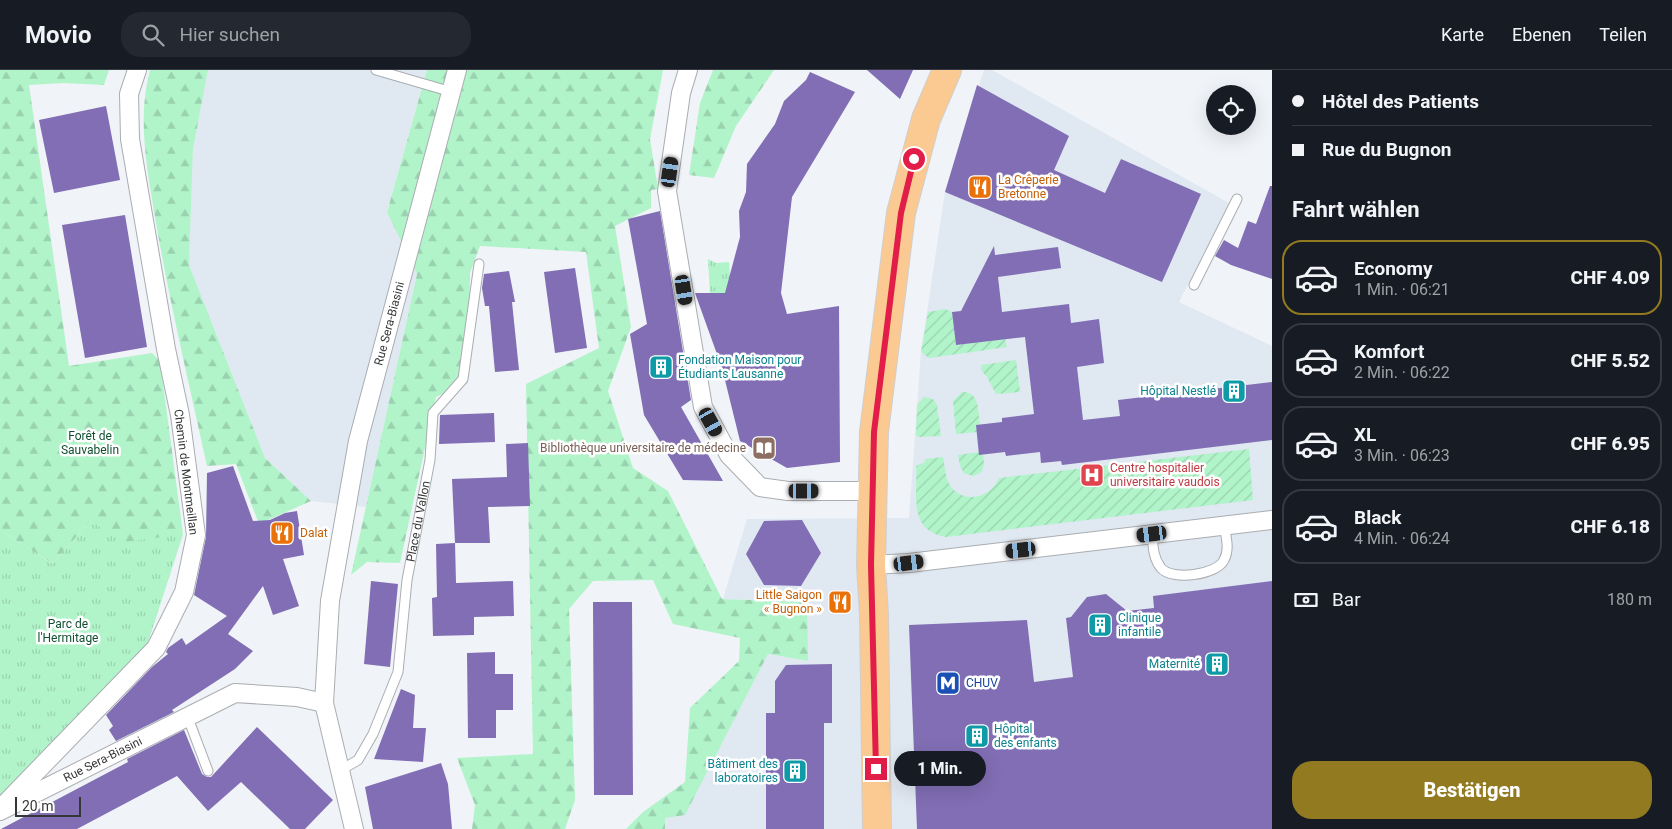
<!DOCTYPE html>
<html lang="de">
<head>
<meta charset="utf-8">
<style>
  :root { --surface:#171b24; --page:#242831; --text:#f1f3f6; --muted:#9ea1a6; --line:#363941; --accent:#927a20 }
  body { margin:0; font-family:Roboto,sans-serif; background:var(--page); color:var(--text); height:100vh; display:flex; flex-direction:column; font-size:19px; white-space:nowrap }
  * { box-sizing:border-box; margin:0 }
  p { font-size:16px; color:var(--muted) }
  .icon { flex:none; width:28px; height:28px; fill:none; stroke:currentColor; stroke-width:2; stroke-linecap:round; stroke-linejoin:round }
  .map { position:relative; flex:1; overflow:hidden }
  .side { display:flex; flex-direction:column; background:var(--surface); width:400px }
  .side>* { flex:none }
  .guide { display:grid; align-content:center; height:110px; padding:0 20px; background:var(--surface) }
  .fabs { position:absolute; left:1206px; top:15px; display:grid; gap:10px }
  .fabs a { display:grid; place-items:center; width:50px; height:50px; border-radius:50%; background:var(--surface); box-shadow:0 5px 20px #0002; font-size:25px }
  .scale { position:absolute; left:15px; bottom:12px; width:66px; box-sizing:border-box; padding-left:5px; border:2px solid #353637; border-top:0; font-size:14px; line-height:18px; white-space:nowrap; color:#353637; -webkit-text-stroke:4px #fff; paint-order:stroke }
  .end { position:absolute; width:22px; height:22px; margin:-11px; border:6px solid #e11d48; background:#fff; box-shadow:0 0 0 2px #fff }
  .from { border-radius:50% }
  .bubble { position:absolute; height:35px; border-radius:18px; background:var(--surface); box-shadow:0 5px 20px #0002; font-size:16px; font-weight:800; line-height:35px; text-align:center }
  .car { position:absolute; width:15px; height:30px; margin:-15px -8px; border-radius:6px; box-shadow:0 0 4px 1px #0007; background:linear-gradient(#222 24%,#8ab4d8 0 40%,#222 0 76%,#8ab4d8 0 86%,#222 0) }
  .guide b { display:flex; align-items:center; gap:18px; height:48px; font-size:19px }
  .guide b+b { border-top:1px solid var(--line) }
  .guide i { width:12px; height:12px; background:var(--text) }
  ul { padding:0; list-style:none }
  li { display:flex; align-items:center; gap:15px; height:75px; margin:0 10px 8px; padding:0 10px; border:2px solid var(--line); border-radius:20px }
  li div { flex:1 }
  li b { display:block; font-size:19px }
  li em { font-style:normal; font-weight:800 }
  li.current { border-color:var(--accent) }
  li>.icon { width:45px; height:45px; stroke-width:1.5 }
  h2 { padding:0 20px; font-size:22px; line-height:60px }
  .pay { display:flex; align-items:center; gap:12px; height:55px; padding:0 20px; font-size:19px }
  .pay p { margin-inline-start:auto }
  .button { display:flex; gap:10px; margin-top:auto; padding:10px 20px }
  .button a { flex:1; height:58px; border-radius:20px; background:var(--accent); color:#fff; font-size:20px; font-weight:800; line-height:58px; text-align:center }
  header { display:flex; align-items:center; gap:30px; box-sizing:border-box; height:70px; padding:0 25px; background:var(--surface); border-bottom:1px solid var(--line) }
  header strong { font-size:24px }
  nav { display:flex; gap:28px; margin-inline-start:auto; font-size:18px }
  .search { width:350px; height:45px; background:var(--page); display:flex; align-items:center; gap:12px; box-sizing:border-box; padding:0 18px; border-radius:20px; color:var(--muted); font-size:19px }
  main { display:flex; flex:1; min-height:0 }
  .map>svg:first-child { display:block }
</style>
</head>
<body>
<header>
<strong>Movio</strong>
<div class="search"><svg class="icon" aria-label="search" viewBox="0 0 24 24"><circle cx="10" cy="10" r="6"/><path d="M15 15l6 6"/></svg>Hier suchen</div>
<nav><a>Karte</a><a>Ebenen</a><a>Teilen</a></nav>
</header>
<main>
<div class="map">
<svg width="1272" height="759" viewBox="0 0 1272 759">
  <defs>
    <pattern id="forest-firs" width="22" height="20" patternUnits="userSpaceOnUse" patternTransform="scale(1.25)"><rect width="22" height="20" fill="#b1f4ca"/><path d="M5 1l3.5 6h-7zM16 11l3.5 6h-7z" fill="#99d2ae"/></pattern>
    <pattern id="park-tufts" width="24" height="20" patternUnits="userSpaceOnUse" patternTransform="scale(1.25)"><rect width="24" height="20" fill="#b1f4ca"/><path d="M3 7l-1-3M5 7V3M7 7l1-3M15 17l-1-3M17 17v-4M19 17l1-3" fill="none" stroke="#99d2ae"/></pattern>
    <pattern id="garden-furrows" width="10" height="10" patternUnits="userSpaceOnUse" patternTransform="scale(1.25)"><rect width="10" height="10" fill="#b1f4ca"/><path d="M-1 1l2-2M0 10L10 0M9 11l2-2" fill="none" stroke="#99d2ae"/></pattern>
  </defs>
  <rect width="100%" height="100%" fill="#f0f3f7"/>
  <path fill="#e0e8f2" d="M208 0H427L387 141 417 204 366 437 311 431 265 388 189 195 193 79Z
    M984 0H992L1229 133 1179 232 1272 276V759H665V748L685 744 768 584 807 591V532L723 529 747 449 909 448 921 282 945 122Z"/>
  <path fill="url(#forest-firs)" d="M0 0H109L104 15 63 13 29 15 69 296 152 283 160 291 183 464 146 578 90 451 53 494 0 460Z
    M150 0H208L193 79 189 195 265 388 311 431 259 454 236 394 207 396C189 313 169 230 155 147 147 97 137 50 150 0Z
    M427 0H663L650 69 658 119 651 120V138L615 156 631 257 608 321 633 398 668 421 722 529 807 532 808 591 768 584 685 745 665 748V759H626L643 742 685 712 690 638 739 591 740 568 673 554 653 510 593 511 569 539 575 730 565 759H472L475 735 457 688 533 684 526 314 599 278 586 182 480 176 470 203 468 313 436 327 400 493 367 492 351 505 417 204 387 142Z
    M713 0H774L736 56 714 108 689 105 700 33Z"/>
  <path fill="url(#park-tufts)" d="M708 189 716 193 729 192 731 223H710Z
    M90 451 126 472 183 464 146 578 0 730V460L53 494Z"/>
  <path fill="url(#garden-furrows)" d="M945 239 952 242 956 275 1005 269 1007 277 929 288 921 282 928 242Z
    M1016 290 1020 322 996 324 987 307 981 300V295Z
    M962 322C980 321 978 342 980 355H976L977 362 956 364 953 331Z
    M924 327 933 329 937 335 941 366 918 367 916 365 917 335Z
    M1249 379 1253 430 946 467C907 460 918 425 916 396L925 392V389L943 387C945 397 945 409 951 417 966 435 991 427 999 408Z
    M979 382V385H983L984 393 982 402 973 406 964 403 960 396 958 385Z"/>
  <path fill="#816eb4" d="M867 0H913L900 29Z
    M810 2 855 22 792 127 781 223 787 244 839 236 840 392 787 398 740 371 722 298 695 223H725L740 167 739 141 746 122 747 94 775 54 784 31 806 10Z
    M977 15 1069 66 1054 100 1105 123 1121 89 1201 124 1162 212 945 122Z
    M106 36 120 110 54 123 39 50Z
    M1270 116H1272V209L1231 195 1215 186 1224 170 1238 178 1248 151 1256 154Z
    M660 141 691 330 681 337 723 411 683 410 644 345 630 264 647 254 628 149Z
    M125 145 147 277 85 288 62 155Z
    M994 176 995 185 1058 177 1061 198 998 207 1002 242 1069 234 1071 253 1099 249 1104 293 1077 297 1083 350 1120 346 1118 330 1272 312V370L1062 395 1061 391 1041 393 1040 382 1006 386 1005 382 979 385 976 355 1002 352V348L1034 344 1025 267 956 275 952 242 961 241Z
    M575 198 587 278 555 283 544 202Z
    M509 201 515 232H512L519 300 495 302 489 236H485L482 218 484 204Z
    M494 343 495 372 439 374 440 345Z
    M528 373 530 436 488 437 490 473H455L452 409 507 407 506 374Z
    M233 396 253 451 270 450 285 443 297 441 304 485 283 489 299 536 273 545 263 516 228 564 253 581 235 599 172 640 174 642 116 671 109 660 113 656 106 645 152 597 168 584 166 582 168 578 182 568 186 575 227 546 194 525 206 467 207 403Z
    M802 450 821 483 801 516 764 515 746 484 764 451Z
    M455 473 456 513 513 511 514 546 474 547V565L433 566 432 528 437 527 436 474Z
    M371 511 398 514 390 597 364 594Z
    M1272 511V759H917L909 555 1027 550 1034 612 1073 607 1066 548 1071 547 1087 527 1106 524 1127 541 1154 538 1153 526Z
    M593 532H632L633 725H594Z
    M495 582V604H513V640H496V668H468L467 583Z
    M832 594V653H824V759H766V643H775V611L786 595Z
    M401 619 415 625 413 658H426L423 692 374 689Z
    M257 657 333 730 305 759H290L241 712 208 741 177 706 77 759H1L128 692 127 689 184 660 202 704 207 707H211Z
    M441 693 448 714 452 759H373L365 717Z"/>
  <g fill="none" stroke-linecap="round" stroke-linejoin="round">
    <g stroke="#aaadb1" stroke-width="11">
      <g id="service">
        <path d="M376 0 452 22"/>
        <path d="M1194 215 1237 129"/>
        <path d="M1152 464C1153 476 1153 488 1161 498 1172 511 1217 505 1224 490 1230 479 1226 467 1224 455"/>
        <path d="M188 648 208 701"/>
        <path id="s1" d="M339 701 358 690 373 664 398 602 407 510 430 390 433 343 463 309 479 194"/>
      </g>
    </g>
    <g stroke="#aaadb1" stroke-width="20">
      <g id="minor">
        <path d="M688 0 681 23 667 121 703 337 729 385 760 417 788 421H872"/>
        <path d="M871 495 909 493 1272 450"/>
        <path d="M324 633 354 759"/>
        <path d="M4 735 156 578 184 522 196 465 180 345 166 279 130 69 129 24 137 0"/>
        <path id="s2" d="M0 741 235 623 297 627 324 633 330 531 358 371 457 0"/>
      </g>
    </g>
    <g stroke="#cfcfcf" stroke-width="30">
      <path id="primary" d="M877 759 874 545 871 495 874 362 901 143 926 49 947 0"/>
    </g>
    <use href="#service" stroke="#fff" stroke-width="9"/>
    <use href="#minor" stroke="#fff" stroke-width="18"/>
    <use href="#primary" stroke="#fbc992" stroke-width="28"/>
  </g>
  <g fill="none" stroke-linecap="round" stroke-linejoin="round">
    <path stroke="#e11d48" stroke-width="6" d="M876 699 871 495 874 362 901 143 914 89"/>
  </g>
  <defs>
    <g id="restaurant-square" transform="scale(1.25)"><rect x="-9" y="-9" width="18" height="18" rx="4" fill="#e8710a" stroke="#fff"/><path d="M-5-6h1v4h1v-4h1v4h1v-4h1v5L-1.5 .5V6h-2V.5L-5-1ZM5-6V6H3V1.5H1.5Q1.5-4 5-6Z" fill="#fff"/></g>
    <g id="building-square" transform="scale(1.25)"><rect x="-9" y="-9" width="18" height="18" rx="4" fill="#0f9aa8" stroke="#fff"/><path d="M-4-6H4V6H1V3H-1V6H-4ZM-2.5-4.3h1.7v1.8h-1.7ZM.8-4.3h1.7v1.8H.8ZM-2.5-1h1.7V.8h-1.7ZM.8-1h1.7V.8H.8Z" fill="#fff"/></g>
    <g id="library-square" transform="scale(1.25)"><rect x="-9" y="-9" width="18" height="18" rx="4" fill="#8d6e63" stroke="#fff"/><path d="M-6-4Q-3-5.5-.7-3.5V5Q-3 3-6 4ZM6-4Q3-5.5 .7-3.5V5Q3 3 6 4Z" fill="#fff"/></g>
    <g id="hospital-square" transform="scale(1.25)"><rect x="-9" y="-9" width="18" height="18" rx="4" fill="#e0444e" stroke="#fff"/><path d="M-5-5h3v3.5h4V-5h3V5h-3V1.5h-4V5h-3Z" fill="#fff"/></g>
    <g id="metro-square" transform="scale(1.25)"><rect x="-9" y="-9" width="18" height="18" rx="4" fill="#1a4fb4" stroke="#fff"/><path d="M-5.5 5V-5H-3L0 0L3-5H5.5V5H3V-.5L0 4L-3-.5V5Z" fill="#fff"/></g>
  </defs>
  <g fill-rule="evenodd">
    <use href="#restaurant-square" x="980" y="117"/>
    <use href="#building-square" x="661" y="297"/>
    <use href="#building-square" x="1234" y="321"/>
    <use href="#library-square" x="764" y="378"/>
    <use href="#hospital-square" x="1092" y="405"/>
    <use href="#restaurant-square" x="282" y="463"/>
    <use href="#restaurant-square" x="840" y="532"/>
    <use href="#building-square" x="1100" y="555"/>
    <use href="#building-square" x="1217" y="594"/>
    <use href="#metro-square" x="948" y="613"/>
    <use href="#building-square" x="977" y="666"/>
    <use href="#building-square" x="795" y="701"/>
  </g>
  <g text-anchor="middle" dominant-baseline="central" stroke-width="5" stroke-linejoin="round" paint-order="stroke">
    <g font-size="12" fill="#c56008" stroke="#fff" text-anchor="start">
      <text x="998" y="110">La Crêperie<tspan x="998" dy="14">Bretonne</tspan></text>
      <text x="300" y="463">Dalat</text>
      <text x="822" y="525" text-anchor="end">Little Saigon<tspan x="822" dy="14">« Bugnon »</tspan></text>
    </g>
    <g font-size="12" fill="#353637" stroke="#fff">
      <text stroke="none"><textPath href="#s2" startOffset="739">Rue Sera-Biasini</textPath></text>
      <text transform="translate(186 402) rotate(83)">Chemin de Montmeillan</text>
      <text stroke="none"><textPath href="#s1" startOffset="271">Place du Vallon</textPath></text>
      <text stroke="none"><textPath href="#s2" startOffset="115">Rue Sera-Biasini</textPath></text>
    </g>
    <g font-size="12" fill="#0d838f" stroke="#fff" text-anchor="start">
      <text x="678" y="290">Fondation Maison pour<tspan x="678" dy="14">Étudiants Lausanne</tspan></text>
      <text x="1216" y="321" text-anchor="end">Hôpital Nestlé</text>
      <text x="1118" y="548">Clinique<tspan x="1118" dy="14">infantile</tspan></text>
      <text x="1200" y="594" text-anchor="end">Maternité</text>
      <text x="994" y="659">Hôpital<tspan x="994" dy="14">des enfants</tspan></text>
      <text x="778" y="694" text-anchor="end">Bâtiment des<tspan x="778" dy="14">laboratoires</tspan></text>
    </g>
    <g font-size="12" fill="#104f30" stroke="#fff">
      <text x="90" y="366">Forêt de<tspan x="90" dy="14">Sauvabelin</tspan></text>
      <text x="68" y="554">Parc de<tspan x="68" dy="14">l'Hermitage</tspan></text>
    </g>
    <g font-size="12" fill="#785e54" stroke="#fff" text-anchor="end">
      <text x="746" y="378">Bibliothèque universitaire de médecine</text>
    </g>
    <g font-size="12" fill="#be3a42" stroke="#fff" text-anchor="start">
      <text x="1110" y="398">Centre hospitalier<tspan x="1110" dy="14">universitaire vaudois</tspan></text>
    </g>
    <g font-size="12" fill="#164399" stroke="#fff" text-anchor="start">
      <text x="966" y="613">CHUV</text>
    </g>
  </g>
</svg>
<div class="fabs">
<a><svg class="icon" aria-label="locate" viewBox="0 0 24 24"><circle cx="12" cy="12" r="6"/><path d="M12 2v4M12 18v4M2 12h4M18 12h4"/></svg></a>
</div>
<div class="scale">20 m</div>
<i class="end from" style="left:914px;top:89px"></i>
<i class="end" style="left:876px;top:699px"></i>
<div class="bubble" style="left:894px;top:681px;width:92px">1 Min.</div>
<i class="car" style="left:670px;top:102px;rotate:8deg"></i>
<i class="car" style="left:684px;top:220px;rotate:171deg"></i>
<i class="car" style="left:711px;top:352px;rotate:151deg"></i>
<i class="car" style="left:804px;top:421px;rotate:90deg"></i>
<i class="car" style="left:1152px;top:464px;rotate:263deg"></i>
<i class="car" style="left:1021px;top:480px;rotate:264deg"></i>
<i class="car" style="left:909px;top:493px;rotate:83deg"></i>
</div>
<section class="side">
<div class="guide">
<b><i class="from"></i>Hôtel des Patients</b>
<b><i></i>Rue du Bugnon</b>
</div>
<h2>Fahrt wählen</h2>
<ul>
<li class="current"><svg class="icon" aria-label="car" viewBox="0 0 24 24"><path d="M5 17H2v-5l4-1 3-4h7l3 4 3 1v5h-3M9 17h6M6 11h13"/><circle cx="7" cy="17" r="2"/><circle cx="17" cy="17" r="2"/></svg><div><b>Economy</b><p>1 Min. · 06:21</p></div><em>CHF 4.09</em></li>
<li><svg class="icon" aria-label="car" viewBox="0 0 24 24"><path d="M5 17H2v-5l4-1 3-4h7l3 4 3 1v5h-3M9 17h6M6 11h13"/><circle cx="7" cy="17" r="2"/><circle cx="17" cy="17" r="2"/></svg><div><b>Komfort</b><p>2 Min. · 06:22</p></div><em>CHF 5.52</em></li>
<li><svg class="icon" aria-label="car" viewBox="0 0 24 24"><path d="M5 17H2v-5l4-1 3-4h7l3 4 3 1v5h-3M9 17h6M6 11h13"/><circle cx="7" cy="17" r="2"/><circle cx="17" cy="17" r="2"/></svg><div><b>XL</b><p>3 Min. · 06:23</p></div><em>CHF 6.95</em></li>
<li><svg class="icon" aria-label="car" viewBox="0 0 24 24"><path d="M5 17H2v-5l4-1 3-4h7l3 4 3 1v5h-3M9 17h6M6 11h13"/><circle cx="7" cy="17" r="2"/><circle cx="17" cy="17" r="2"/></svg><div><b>Black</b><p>4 Min. · 06:24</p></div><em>CHF 6.18</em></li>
</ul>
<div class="pay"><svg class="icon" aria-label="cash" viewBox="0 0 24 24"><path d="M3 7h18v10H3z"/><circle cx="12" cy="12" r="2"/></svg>Bar<p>180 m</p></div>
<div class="button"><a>Bestätigen</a></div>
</section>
</main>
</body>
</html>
